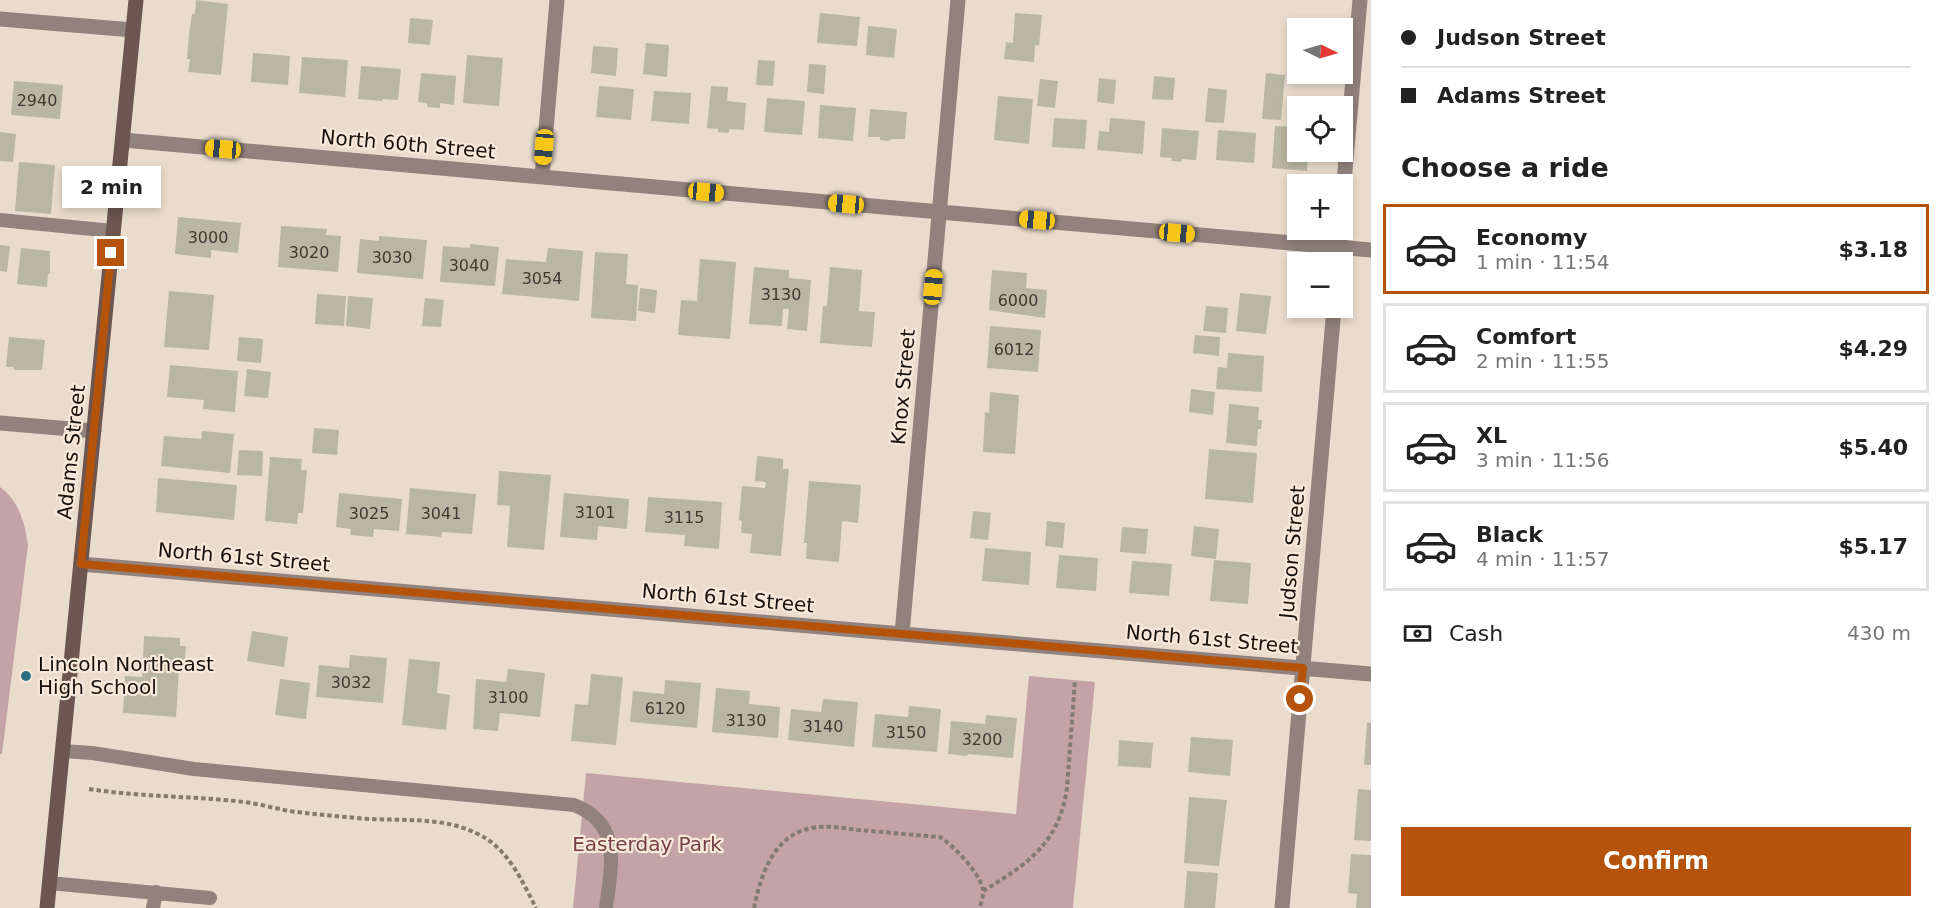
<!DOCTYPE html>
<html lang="en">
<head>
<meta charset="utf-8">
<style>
  :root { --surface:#fff; --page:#f2f2f2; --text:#222; --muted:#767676; --line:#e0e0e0; --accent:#b45309 }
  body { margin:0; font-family:"DejaVu Sans",sans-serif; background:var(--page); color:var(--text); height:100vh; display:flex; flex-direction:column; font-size:22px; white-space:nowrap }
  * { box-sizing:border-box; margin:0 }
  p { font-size:20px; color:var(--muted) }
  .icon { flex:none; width:33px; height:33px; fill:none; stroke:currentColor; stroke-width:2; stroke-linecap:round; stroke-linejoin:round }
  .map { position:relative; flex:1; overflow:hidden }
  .details { display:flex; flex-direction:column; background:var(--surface); width:570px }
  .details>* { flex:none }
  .guide { display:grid; align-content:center; height:132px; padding:0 30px; background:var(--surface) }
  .needle { width:39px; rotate:95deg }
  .controls { position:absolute; left:1287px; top:18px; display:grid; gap:12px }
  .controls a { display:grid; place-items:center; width:66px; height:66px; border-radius:0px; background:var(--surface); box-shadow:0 3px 9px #0003; font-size:30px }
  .end { position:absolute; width:27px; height:27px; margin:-14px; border:8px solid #b45309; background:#fff; box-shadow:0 0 0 3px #fff }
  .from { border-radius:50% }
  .bubble { position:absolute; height:42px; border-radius:0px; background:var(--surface); box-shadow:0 3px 9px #0003; font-size:20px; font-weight:800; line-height:42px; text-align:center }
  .car { position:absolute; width:18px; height:36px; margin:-18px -9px; border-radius:8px; box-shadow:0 0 4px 2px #0007; background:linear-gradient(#f5c518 24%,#345 0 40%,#f5c518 0 76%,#345 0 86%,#f5c518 0) }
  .guide b { display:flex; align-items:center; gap:21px; height:57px; font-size:22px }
  .guide b+b { border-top:2px solid var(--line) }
  .guide i { width:15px; height:15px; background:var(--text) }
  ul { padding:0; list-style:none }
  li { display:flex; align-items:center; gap:18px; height:90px; margin:0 12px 9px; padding:0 18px; border:3px solid var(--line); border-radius:0px }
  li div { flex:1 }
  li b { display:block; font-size:22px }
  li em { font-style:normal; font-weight:800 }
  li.current { border-color:var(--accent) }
  li>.icon { width:54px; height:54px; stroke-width:1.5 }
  h2 { padding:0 30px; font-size:27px; line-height:72px }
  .pay { display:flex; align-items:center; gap:15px; height:66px; padding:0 30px; font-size:22px }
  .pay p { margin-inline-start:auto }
  .action { display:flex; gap:12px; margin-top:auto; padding:12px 30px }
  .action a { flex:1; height:69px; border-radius:0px; background:var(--accent); color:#fff; font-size:24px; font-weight:800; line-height:69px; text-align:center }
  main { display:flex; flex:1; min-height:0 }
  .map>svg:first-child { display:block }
</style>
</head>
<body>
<main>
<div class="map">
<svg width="1371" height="908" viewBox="0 0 1371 908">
  <rect width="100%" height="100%" fill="#eadccd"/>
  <path fill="#c4a3a7" d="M0 487C19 501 25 523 28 545L2 754H0Z
    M1029 676 1095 682 1073 908H573L586 773 1016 814Z"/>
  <path fill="#b9b6a4" d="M196 0 228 4 221 75 188 72 190 59H187L189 34 192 14H195Z
    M820 13 860 17 857 46 817 43Z
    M1015 13 1042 15 1039 46 1035 45 1034 62 1004 59 1006 42 1013 43Z
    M410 18 433 20 430 45 408 43Z
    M868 26 897 29 894 58 866 55Z
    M646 43 669 45 667 77 643 74Z
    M593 46 618 48 616 76 591 73Z
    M253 53 290 56 288 85 251 82Z
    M467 55 503 58 499 106 463 103Z
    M302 57 348 60 345 97 299 93Z
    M758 60 775 61 773 86 756 85Z
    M809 64 826 65 824 94 807 92Z
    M361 66 401 69 398 100 382 99V101L358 99Z
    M421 73 456 76 454 105 440 103V108L427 107V103L418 102Z
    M1266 73 1285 75 1281 120 1262 119Z
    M1154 76 1175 78 1173 100 1152 99Z
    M1099 78 1116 80 1114 104 1097 102Z
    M1040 79 1058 81 1055 108 1037 106Z
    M14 81 63 85 60 119 11 115Z
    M599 86 634 89 631 120 596 117Z
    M711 86 728 87 727 101 746 103 744 130 729 129V133L718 132V129L707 128Z
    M1208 88 1227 90 1224 123 1205 122Z
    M654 91 691 93 689 124 651 121Z
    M998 96 1033 99 1029 144 994 140Z
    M767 98 805 101 802 135 764 132Z
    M820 105 856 108 853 141 818 138Z
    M870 109 907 112 905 139H891L890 141 880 140V137H868Z
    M1054 118 1087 120 1085 149 1052 147Z
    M1110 118 1145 121 1143 154 1097 150 1099 131 1109 132Z
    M1275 126 1293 127 1292 135H1298V152H1308L1307 171 1272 168Z
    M1162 128 1199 131 1196 160 1182 159 1181 162 1171 161 1172 158 1160 157Z
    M1218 130 1256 133 1254 163 1216 160Z
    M0 132 16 134 13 162 0 161Z
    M19 162 55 165 51 214 15 211Z
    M178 217 241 223 238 253 211 250V258L175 254Z
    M281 226 327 229 326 235 341 236 338 272 278 267Z
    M379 236 427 240 423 279 357 273 360 239 379 241Z
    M470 244 499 247 495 286 440 282 443 246 470 248Z
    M0 245 10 246 7 272 0 271Z
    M21 248 50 251V274H48L47 287 17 284Z
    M548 248 583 251 579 301 502 294 506 259 546 262Z
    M595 252 628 254 626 284 638 285 636 321 591 318Z
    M700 259 736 262 730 339 678 335 681 300 697 301Z
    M754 267 789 270V278L811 280 807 331 787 329 789 309H783L782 326 749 324Z
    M830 267 862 270 859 311 875 312 872 347 820 343 823 306H827Z
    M992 270 1027 273 1026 288 1047 290 1045 318 989 310Z
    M640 288 657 290 655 313 638 311Z
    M169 291 214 295 209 350 164 347Z
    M1240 293 1271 296 1266 334 1236 331Z
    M317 294 346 296 344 326 315 324Z
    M348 296 373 298 370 329 346 326Z
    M425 298 444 300 441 327 422 326Z
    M1206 306 1228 308 1226 333 1203 331Z
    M990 326 1041 330 1038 372 987 368Z
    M1195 335 1220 337 1219 356 1193 353Z
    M9 337 45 340 42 370H14V367H6Z
    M239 337 263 339 261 363 237 361Z
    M1228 353 1264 356 1262 392 1216 389 1218 367 1227 368Z
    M170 365 238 371 235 412 203 409 204 400 167 397Z
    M247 369 271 372 268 398 244 396Z
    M1191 389 1215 392 1213 415 1189 412Z
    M990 392 1019 395 1015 454 983 452 985 412 989 413Z
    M1229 404 1259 407 1258 420H1262L1261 429H1258L1257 446 1226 443Z
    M314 428 339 430 337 455 312 453Z
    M202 431 234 434 230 473 161 466 164 436 201 439Z
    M1209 449 1257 453 1253 503 1205 499Z
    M239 450 263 451 262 476 237 475Z
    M757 456 783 459V469H789L781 556 750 553 752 534 741 533 742 521 739 520 742 486 765 488 766 482 755 481Z
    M270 457 302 459 301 470H307L303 513H298L297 524 265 521Z
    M499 471 551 475 544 550 507 547 510 506 497 505Z
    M158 478 237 485 234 520 156 512Z
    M809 481 861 485 858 523 842 521 839 562 806 559 807 543H804Z
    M410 488 476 494 472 534 442 532 441 537 406 534Z
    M339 493 402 499 399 531 374 529 373 537 350 535 351 529 336 527Z
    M564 493 629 499 627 529 598 526 597 540 560 537Z
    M648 497 722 502 719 549 684 546 685 535 645 532Z
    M973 511 991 513 988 540 970 538Z
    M1047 521 1065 523 1063 548 1045 546Z
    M1194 526 1219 529 1216 559 1191 556Z
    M1122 527 1148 529 1146 554 1120 552Z
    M985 548 1031 552 1029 585 982 581Z
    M1059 555 1098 558 1096 591 1056 588Z
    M1214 560 1251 563 1248 604 1210 601Z
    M1132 561 1172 564 1169 596 1129 593Z
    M252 631 288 637 284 667 247 661Z
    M144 636 180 638V646H186L184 670 179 669 176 717 123 713 125 676 142 677Z
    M350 655 387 658 383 703 316 697 319 665 349 668Z
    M409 659 440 662 437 693 450 695 446 730 402 725Z
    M508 669 545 673 540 717 500 713 498 731 473 729 476 679 506 682Z
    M591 674 623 677 616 745 571 741 575 704 588 705Z
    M280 679 310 683 306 719 275 715Z
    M665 680 701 683 697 728 630 722 633 691 664 694Z
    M716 688 750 691 749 704 780 707 778 738 712 732Z
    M823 699 858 702 854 747 788 740 791 709 821 712Z
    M909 706 941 709 937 752 872 747 875 714 908 717Z
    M986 715 1017 718 1013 758 968 754 967 756 948 754 951 721 985 724Z
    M1367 722 1371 723V765H1364Z
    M1191 737 1233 740 1230 776 1188 772Z
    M1119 740 1153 743 1151 768 1118 766Z
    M1358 789 1371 790V841L1354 840Z
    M1189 797 1227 800 1219 866 1184 863Z
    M1351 854 1371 855V908H1356L1357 894 1348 893Z
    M1187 871 1218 873 1215 908H1184Z"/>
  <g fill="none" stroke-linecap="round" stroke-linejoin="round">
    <path stroke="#847b70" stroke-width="4" stroke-dasharray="4.5 3" stroke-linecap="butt" d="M89 789C141 797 193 796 244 802 259 804 274 808 289 811 312 814 334 816 357 818 398 822 440 815 478 834 508 848 522 881 536 908
      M983 891C1028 864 1059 843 1067 788L1075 680
      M754 908C761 875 773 835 812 828 827 825 843 828 858 830 885 832 913 835 940 837 955 847 978 871 983 889 984 895 981 902 980 908"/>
    <path stroke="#92827d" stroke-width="14" d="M0 220 113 231
      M63 751 92 753 194 769 574 805C623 824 611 867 606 908
      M49 883 210 898
      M153 908 156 892"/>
    <path stroke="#92827d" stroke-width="15" d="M0 19 133 30
      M123 140 1371 250
      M542 177 557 0
      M1342 205 1360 0
      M1338 262 1340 230
      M0 423 94 431
      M81 564 1371 674
      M902 634 958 0
      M1282 908 1334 308"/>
    <path stroke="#6c564f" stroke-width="15" d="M47 908 136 0"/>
  </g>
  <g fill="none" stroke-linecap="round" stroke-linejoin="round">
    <path stroke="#b45309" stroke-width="8" d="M111 253 81 564 1303 668 1300 699"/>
  </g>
  <circle fill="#2c6f81" stroke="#f8e9da" stroke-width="2" cx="26" cy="676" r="6"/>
  <g text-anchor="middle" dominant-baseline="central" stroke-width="4.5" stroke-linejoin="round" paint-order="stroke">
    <g font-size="16" fill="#3f3a32">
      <text x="37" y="100">2940</text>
      <text x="208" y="237">3000</text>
      <text x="309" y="252">3020</text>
      <text x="392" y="257">3030</text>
      <text x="469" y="265">3040</text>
      <text x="542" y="278">3054</text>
      <text x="781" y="294">3130</text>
      <text x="1018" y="300">6000</text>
      <text x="1014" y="349">6012</text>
      <text x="595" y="512">3101</text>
      <text x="369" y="513">3025</text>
      <text x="441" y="513">3041</text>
      <text x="684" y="517">3115</text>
      <text x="351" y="682">3032</text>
      <text x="508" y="697">3100</text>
      <text x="665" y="708">6120</text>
      <text x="746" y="720">3130</text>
      <text x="823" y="726">3140</text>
      <text x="906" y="732">3150</text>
      <text x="982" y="739">3200</text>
    </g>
    <g font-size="20" fill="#16110c" stroke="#f8e9da">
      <text transform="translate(408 144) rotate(5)">North 60th Street</text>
      <text transform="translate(903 387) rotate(-85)">Knox Street</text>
      <text transform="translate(71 452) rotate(-84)">Adams Street</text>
      <text transform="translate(1292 552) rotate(-85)">Judson Street</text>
      <text transform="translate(244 557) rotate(5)">North 61st Street</text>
      <text transform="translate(728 598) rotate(5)">North 61st Street</text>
      <text transform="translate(1212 639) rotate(5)">North 61st Street</text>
    </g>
    <g font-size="20" fill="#16110c" stroke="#f8e9da" text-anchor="start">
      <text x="38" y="664">Lincoln Northeast<tspan x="38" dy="23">High School</tspan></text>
    </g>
    <g font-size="20" fill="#753f49" stroke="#f8e9da">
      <text x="647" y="844">Easterday Park</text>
    </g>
  </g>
</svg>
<div class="controls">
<a><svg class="needle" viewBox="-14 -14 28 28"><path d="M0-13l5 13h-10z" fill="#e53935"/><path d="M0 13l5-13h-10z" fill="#767676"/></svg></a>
<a><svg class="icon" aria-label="locate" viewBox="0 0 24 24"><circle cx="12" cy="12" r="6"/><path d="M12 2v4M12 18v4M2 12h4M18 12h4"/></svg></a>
<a>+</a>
<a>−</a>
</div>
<i class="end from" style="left:1300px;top:699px"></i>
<i class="end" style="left:111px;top:253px"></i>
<div class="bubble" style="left:62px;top:166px;width:99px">2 min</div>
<i class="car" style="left:544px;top:147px;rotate:185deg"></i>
<i class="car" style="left:223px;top:149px;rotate:275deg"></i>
<i class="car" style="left:706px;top:192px;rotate:95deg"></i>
<i class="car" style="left:846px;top:204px;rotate:275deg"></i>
<i class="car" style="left:1037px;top:220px;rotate:275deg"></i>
<i class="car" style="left:1177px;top:233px;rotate:95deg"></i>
<i class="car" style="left:933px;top:287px;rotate:5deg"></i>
</div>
<section class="details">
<div class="guide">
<b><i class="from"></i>Judson Street</b>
<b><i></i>Adams Street</b>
</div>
<h2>Choose a ride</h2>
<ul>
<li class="current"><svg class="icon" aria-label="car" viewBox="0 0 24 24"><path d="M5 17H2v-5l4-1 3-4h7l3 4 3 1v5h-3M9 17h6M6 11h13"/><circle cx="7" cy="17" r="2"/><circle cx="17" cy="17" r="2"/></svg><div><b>Economy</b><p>1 min · 11:54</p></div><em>$3.18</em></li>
<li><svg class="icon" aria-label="car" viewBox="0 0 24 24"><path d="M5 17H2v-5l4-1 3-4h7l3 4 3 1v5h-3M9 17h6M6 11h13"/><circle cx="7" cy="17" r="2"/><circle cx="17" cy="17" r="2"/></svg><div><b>Comfort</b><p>2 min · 11:55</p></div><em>$4.29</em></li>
<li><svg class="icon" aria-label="car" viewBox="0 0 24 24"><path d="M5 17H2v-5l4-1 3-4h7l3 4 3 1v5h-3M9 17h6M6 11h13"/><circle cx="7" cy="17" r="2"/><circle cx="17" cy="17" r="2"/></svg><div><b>XL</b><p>3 min · 11:56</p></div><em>$5.40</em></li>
<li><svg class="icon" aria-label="car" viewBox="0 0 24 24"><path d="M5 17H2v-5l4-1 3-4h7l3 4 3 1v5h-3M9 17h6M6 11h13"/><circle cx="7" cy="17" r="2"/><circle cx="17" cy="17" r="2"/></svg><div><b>Black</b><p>4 min · 11:57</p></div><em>$5.17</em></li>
</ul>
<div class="pay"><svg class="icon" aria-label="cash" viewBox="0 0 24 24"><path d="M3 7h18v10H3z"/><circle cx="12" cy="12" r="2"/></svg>Cash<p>430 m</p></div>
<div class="action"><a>Confirm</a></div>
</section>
</main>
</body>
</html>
